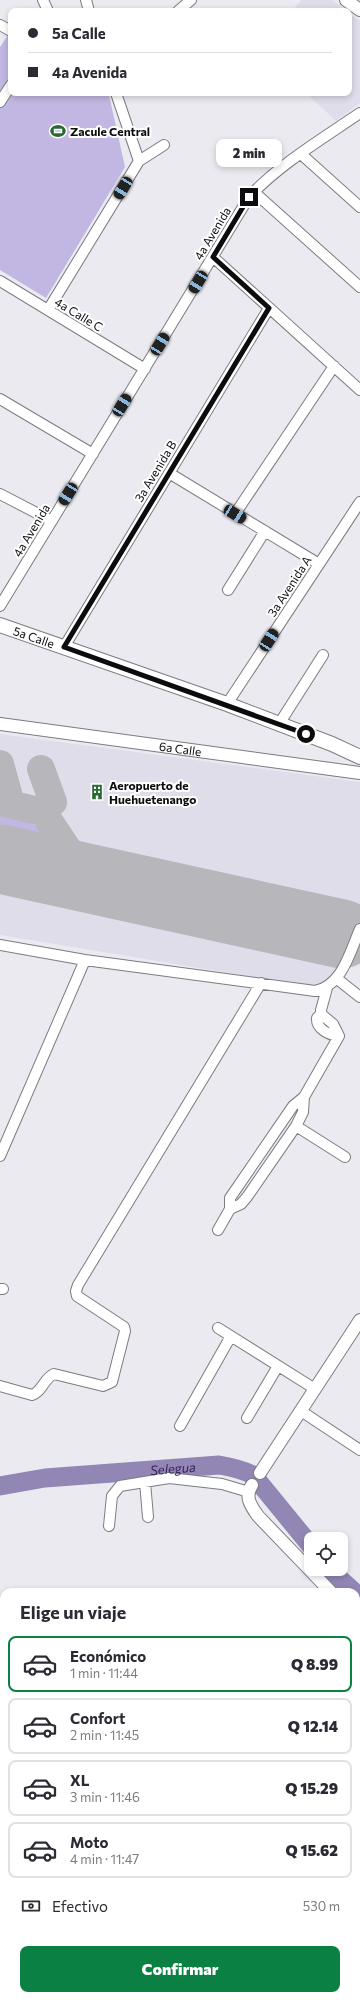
<!DOCTYPE html>
<html lang="es">
<head>
<meta charset="utf-8">
<style>
  :root { --surface:#fff; --page:#f2f2f3; --text:#2b2b33; --muted:#7c7c81; --line:#e1e1e2; --accent:#0b8043 }
  body { margin:0; font-family:Commissioner,sans-serif; background:var(--page); color:var(--text); height:100vh; display:flex; flex-direction:column; font-size:15px; white-space:nowrap }
  * { box-sizing:border-box; margin:0 }
  p { font-size:13px; color:var(--muted) }
  .icon { flex:none; width:22px; height:22px; fill:none; stroke:currentColor; stroke-width:2; stroke-linecap:round; stroke-linejoin:round }
  .map { position:relative; flex:1; overflow:hidden }
  .drawer { position:absolute; left:0px; top:1588px; width:360px; height:412px; display:flex; flex-direction:column; background:var(--surface); border-radius:12px 12px 0 0; box-shadow:0 2px 6px #0003 }
  .drawer>* { flex:none }
  .top-card { position:absolute; left:8px; top:8px; width:344px; height:88px; border-radius:8px; box-shadow:0 2px 6px #0003; display:grid; align-content:center; height:88px; padding:0 20px; background:var(--surface) }
  .fabs { position:absolute; left:304px; top:1532px; display:grid; gap:8px }
  .fabs a { display:grid; place-items:center; width:44px; height:44px; border-radius:8px; background:var(--surface); box-shadow:0 2px 6px #0003; font-size:20px }
  .end { position:absolute; width:18px; height:18px; margin:-9px; border:5px solid #0c0b0d; background:#fff; box-shadow:0 0 0 2px #fff }
  .from { border-radius:50% }
  .bubble { position:absolute; height:28px; border-radius:8px; background:var(--surface); box-shadow:0 2px 6px #0003; font-size:13px; font-weight:800; line-height:28px; text-align:center }
  .car { position:absolute; width:12px; height:24px; margin:-12px -6px; border-radius:5px; box-shadow:0 0 3px 1px #0007; background:linear-gradient(#222 24%,#8ab4d8 0 40%,#222 0 76%,#8ab4d8 0 86%,#222 0) }
  .top-card b { display:flex; align-items:center; gap:14px; height:38px; font-size:15px }
  .top-card b+b { border-top:1px solid var(--line) }
  .top-card i { width:10px; height:10px; background:var(--text) }
  ul { padding:0; list-style:none }
  li { display:flex; align-items:center; gap:12px; height:56px; margin:0 8px 6px; padding:0 12px; border:2px solid var(--line); border-radius:8px }
  li div { flex:1 }
  li b { display:block; font-size:15px }
  li em { font-style:normal; font-weight:800 }
  li.selected { border-color:var(--accent) }
  li>.icon { width:36px; height:36px; stroke-width:1.5 }
  h2 { padding:0 20px; font-size:18px; line-height:48px }
  .pay { display:flex; align-items:center; gap:10px; height:44px; padding:0 20px; font-size:15px }
  .pay p { margin-inline-start:auto }
  .cta { display:flex; gap:8px; margin-top:auto; padding:8px 20px }
  .cta a { flex:1; height:46px; border-radius:8px; background:var(--accent); color:#fff; font-size:16px; font-weight:800; line-height:46px; text-align:center }
  .map>svg:first-child { display:block }
</style>
</head>
<body>
<div class="map">
<svg width="360" height="2000" viewBox="0 0 360 2000">
  <rect width="100%" height="100%" fill="#eceaf1"/>
  <path fill="#e0ddeb" d="M301 0H332L347 11H292Z
    M349 13 360 21V103L336 121 306 93H349Z
    M0 734 360 782V917L333 978 320 988 0 935Z"/>
  <path fill="#c2b7e2" d="M8 35 11 37V93H105L109 95 125 167 46 298 0 270V47Z
    M0 814C15 818 42 823 49 838 52 844 53 850 55 856L52 859 0 847Z"/>
  <path fill="#baaddd" d="M0 1791 4 1796V1914L0 1918Z"/>
  <g fill="none" stroke-linecap="round" stroke-linejoin="round">
    <g stroke="#9286b4" stroke-width="19">
      <path id="s1" d="M0 1486 45 1478 219 1465C231 1467 241 1469 253 1475L311 1546"/>
      <path d="M329 1569 354 1592"/>
    </g>
    <path stroke="#b7b6bb" stroke-width="28" d="M0 764 8 793 0 801
      M41 769 53 802 43 812
      M0 802 43 812 87 878"/>
    <path stroke="#b7b6bb" stroke-width="69" d="M0 859 342 934"/>
    <g stroke="#7c7b81" stroke-width="12">
      <path id="minor" d="M43 0 48 11
        M86 0 89 11
        M178 11 191 0
        M0 25 11 31
        M0 102 11 85
        M301 154 360 207
        M139 161 164 145
        M254 192 360 287
        M213 257 360 390
        M0 281 145 369
        M48 310 139 161 116 93
        M0 399 93 454
        M169 473 319 564
        M0 494 52 521
        M235 514 334 366
        M228 590 265 531
        M0 606 249 197C280 164 322 139 360 113
        M64 647 269 308
        M227 704 360 502
        M279 724 323 655
        M0 945 85 960 315 991C342 986 350 952 360 929
        M336 978 360 997
        M321 1014 317 1018C316 1029 329 1035 339 1036
        M296 1126 345 1157
        M0 1156 85 960
        M230 1209 241 1204 247 1197 296 1126 303 1112 304 1097
        M218 1230 230 1209V1198L293 1106 304 1097 339 1036 333 1024 321 1014V1010L327 988
        M0 1289H3
        M218 1328 315 1389
        M0 1386 32 1395C42 1392 44 1378 54 1374L103 1386 112 1382 125 1331 124 1327 77 1296 76 1291 78 1285 261 983
        M301 1411 360 1450
        M247 1418 278 1366
        M180 1426 231 1336
        M145 1482 148 1517
        M109 1526 112 1496 120 1486 169 1478 222 1484 249 1492
        M0 1723 4 1725
        M356 1843 360 1844
        M0 1988 4 1983
        M32 1996 36 2000"/>
    </g>
    <g stroke="#7c7b81" stroke-width="14">
      <g id="tertiary">
        <path d="M346 0 360 10"/>
        <path id="s2" d="M0 724 360 773"/>
        <path d="M260 1473 360 1320"/>
        <path d="M252 1485C244 1497 251 1506 258 1516L331 1592"/>
        <path d="M356 1614 360 1618"/>
        <path d="M356 1793 360 1788"/>
        <path d="M260 2000 262 1996"/>
      </g>
    </g>
    <g stroke="#7c7b81" stroke-width="16">
      <g id="secondary">
        <path id="s3" d="M0 625 227 704 332 744 360 757"/>
      </g>
    </g>
    <use href="#minor" stroke="#fff" stroke-width="10"/>
    <use href="#tertiary" stroke="#fff" stroke-width="12"/>
    <use href="#secondary" stroke="#fff" stroke-width="14"/>
  </g>
  <g fill="none" stroke-linecap="round" stroke-linejoin="round">
    <path stroke="#0c0b0d" stroke-width="5" d="M249 197 213 257 269 308 64 647 306 734"/>
  </g>
  <defs>
    <g id="stadium-bare" transform="scale(1.2)"><path d="M0-5a6.5 5 0 1 0 0 10a6.5 5 0 1 0 0-10ZM-3.5-1.8h7v3.6h-7Z" fill="#296a33" stroke="#fff" stroke-width="2.5" paint-order="stroke"/></g>
    <g id="building-bare" transform="scale(1.2)"><path d="M-4-6H4V6H1V3H-1V6H-4ZM-2.5-4.3h1.7v1.8h-1.7ZM.8-4.3h1.7v1.8H.8ZM-2.5-1h1.7V.8h-1.7ZM.8-1h1.7V.8H.8Z" fill="#296a33" stroke="#fff" stroke-width="2.5" paint-order="stroke"/></g>
  </defs>
  <g fill-rule="evenodd">
    <use href="#stadium-bare" x="58" y="131"/>
    <use href="#building-bare" x="97" y="792"/>
  </g>
  <g text-anchor="middle" dominant-baseline="central" stroke-width="4" stroke-linejoin="round" paint-order="stroke">
    <g font-size="12" font-weight="bold" fill="#0c0b0d" stroke="#fff" text-anchor="start">
      <text x="70" y="131">Zacule Central</text>
      <text x="109" y="785">Aeropuerto de<tspan x="109" dy="14">Huehuetenango</tspan></text>
    </g>
    <g font-size="12" fill="#0c0b0d" stroke="#fff">
      <text transform="translate(212 233) rotate(-59)">4a Avenida</text>
      <text transform="translate(79 314) rotate(31)">4a Calle C</text>
      <text transform="translate(155 471) rotate(-59)">3a Avenida B</text>
      <text transform="translate(31 530) rotate(-59)">4a Avenida</text>
      <text transform="translate(289 586) rotate(-57)">3a Avenida A</text>
      <text stroke="none"><textPath href="#s3" startOffset="36">5a Calle</textPath></text>
      <text stroke="none"><textPath href="#s2" startOffset="182">6a Calle</textPath></text>
    </g>
    <g font-size="13" font-style="italic" fill="#37235b" stroke="#fff">
      <text stroke="none"><textPath href="#s1" startOffset="174">Selegua</textPath></text>
    </g>
  </g>
</svg>
<div class="fabs">
<a><svg class="icon" aria-label="locate" viewBox="0 0 24 24"><circle cx="12" cy="12" r="6"/><path d="M12 2v4M12 18v4M2 12h4M18 12h4"/></svg></a>
</div>
<i class="end from" style="left:306px;top:734px"></i>
<i class="end" style="left:249px;top:197px"></i>
<div class="bubble" style="left:216px;top:139px;width:66px">2 min</div>
<i class="car" style="left:123px;top:188px;rotate:211deg"></i>
<i class="car" style="left:198px;top:282px;rotate:211deg"></i>
<i class="car" style="left:160px;top:344px;rotate:31deg"></i>
<i class="car" style="left:122px;top:405px;rotate:31deg"></i>
<i class="car" style="left:68px;top:494px;rotate:212deg"></i>
<i class="car" style="left:235px;top:514px;rotate:121deg"></i>
<i class="car" style="left:269px;top:640px;rotate:33deg"></i>
<div class="top-card">
<b><i class="from"></i>5a Calle</b>
<b><i></i>4a Avenida</b>
</div>
<section class="drawer">
<h2>Elige un viaje</h2>
<ul>
<li class="selected"><svg class="icon" aria-label="car" viewBox="0 0 24 24"><path d="M5 17H2v-5l4-1 3-4h7l3 4 3 1v5h-3M9 17h6M6 11h13"/><circle cx="7" cy="17" r="2"/><circle cx="17" cy="17" r="2"/></svg><div><b>Económico</b><p>1 min · 11:44</p></div><em>Q 8.99</em></li>
<li><svg class="icon" aria-label="car" viewBox="0 0 24 24"><path d="M5 17H2v-5l4-1 3-4h7l3 4 3 1v5h-3M9 17h6M6 11h13"/><circle cx="7" cy="17" r="2"/><circle cx="17" cy="17" r="2"/></svg><div><b>Confort</b><p>2 min · 11:45</p></div><em>Q 12.14</em></li>
<li><svg class="icon" aria-label="car" viewBox="0 0 24 24"><path d="M5 17H2v-5l4-1 3-4h7l3 4 3 1v5h-3M9 17h6M6 11h13"/><circle cx="7" cy="17" r="2"/><circle cx="17" cy="17" r="2"/></svg><div><b>XL</b><p>3 min · 11:46</p></div><em>Q 15.29</em></li>
<li><svg class="icon" aria-label="car" viewBox="0 0 24 24"><path d="M5 17H2v-5l4-1 3-4h7l3 4 3 1v5h-3M9 17h6M6 11h13"/><circle cx="7" cy="17" r="2"/><circle cx="17" cy="17" r="2"/></svg><div><b>Moto</b><p>4 min · 11:47</p></div><em>Q 15.62</em></li>
</ul>
<div class="pay"><svg class="icon" aria-label="cash" viewBox="0 0 24 24"><path d="M3 7h18v10H3z"/><circle cx="12" cy="12" r="2"/></svg>Efectivo<p>530 m</p></div>
<div class="cta"><a>Confirmar</a></div>
</section>
</div>
</body>
</html>
